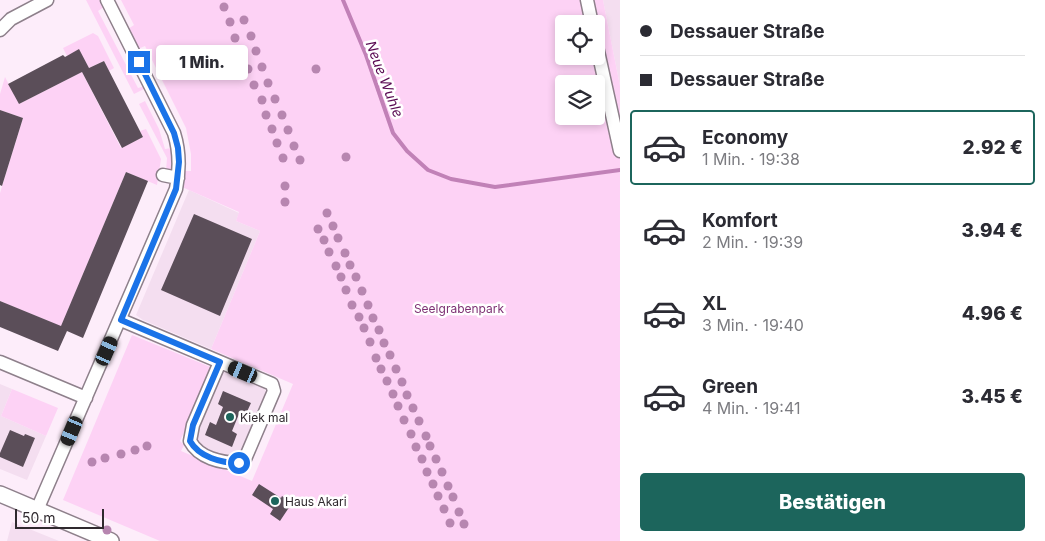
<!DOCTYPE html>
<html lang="de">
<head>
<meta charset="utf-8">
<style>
  :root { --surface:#fff; --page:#f2f2f3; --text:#2b2b33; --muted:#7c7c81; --line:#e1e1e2; --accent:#1c655c }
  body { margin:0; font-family:Inter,sans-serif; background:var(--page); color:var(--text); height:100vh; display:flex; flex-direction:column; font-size:19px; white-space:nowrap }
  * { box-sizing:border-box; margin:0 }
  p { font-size:16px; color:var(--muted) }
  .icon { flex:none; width:28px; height:28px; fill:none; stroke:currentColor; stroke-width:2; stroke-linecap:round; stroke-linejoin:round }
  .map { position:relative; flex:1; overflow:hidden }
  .sheet { display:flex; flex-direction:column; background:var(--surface); width:425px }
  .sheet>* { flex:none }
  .top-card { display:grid; align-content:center; height:110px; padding:0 20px; background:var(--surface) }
  .fabs { position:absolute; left:555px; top:15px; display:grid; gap:10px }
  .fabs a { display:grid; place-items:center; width:50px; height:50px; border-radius:5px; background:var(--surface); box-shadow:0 2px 8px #0003; font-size:25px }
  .scale { position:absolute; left:15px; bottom:12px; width:89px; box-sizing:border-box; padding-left:5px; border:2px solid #2f292e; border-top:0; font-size:14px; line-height:18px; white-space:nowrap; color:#2f292e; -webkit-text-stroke:4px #fff; paint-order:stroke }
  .end { position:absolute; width:22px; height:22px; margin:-11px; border:6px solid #1a73e8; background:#fff; box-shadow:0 0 0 2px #fff }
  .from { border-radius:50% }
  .bubble { position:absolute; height:35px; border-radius:5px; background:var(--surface); box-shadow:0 2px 8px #0003; font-size:16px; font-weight:800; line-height:35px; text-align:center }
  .car { position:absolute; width:15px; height:30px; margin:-15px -8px; border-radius:6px; box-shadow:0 0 4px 1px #0007; background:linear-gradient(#222 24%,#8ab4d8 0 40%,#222 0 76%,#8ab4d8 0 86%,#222 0) }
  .top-card b { display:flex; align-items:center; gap:18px; height:48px; font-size:19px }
  .top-card b+b { border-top:1px solid var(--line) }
  .top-card i { width:12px; height:12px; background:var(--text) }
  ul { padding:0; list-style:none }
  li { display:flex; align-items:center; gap:15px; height:75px; margin:0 10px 8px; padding:0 10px; border:2px solid transparent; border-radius:5px }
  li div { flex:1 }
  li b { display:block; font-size:19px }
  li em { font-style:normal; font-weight:800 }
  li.current { border-color:var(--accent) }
  li>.icon { width:45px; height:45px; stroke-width:1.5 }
  .button { display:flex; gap:10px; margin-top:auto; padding:10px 20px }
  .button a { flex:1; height:58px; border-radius:5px; background:var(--accent); color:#fff; font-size:20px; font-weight:800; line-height:58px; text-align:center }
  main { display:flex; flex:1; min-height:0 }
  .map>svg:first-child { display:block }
</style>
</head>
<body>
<main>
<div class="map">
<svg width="620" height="541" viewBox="0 0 620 541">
  <rect width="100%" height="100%" fill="#fdedfa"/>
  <path fill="#f4def0" d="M603 0H620V86Z
    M189 190 239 213 236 221 260 231 211 349 143 320 136 315Z
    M223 367 263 385 267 396 239 456 229 459 203 449 197 446 195 431Z
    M0 384 12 389 1 416 46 436 27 480 0 469Z
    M12 522 59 541H7Z"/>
  <path fill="#fdd2f5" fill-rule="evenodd" d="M86 0H101L104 7 98 11 138 88 145 86 146 88 134 94Z
    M121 0H603L620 86V541H160L63 500 132 335 213 368 180 441 184 445 181 451 252 481 293 384 211 349 260 231 236 221 239 212 182 187 185 171H191V154L186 128 145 46 138 49 128 29 134 25ZM564 24H596V56H564ZM564 84H596V116H564Z
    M93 33 98 36 114 68 109 71 104 61 89 68 79 50 67 56 63 48Z
    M82 72 121 148 143 137 140 131 146 129 161 159 157 185 126 172 60 329 51 322 9 305H4L5 303 0 301V193L23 118 0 110V94L5 77 19 104Z
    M145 101 159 129 165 149 172 148 173 170 166 171 167 158 139 104Z
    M12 389 58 408 46 436 1 416Z"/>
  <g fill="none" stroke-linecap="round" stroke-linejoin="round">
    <path stroke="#c181b7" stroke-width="4" d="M343 0 366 55 393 133 407 151 428 170 451 179 495 187 620 170"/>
  </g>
  <path fill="#5b4e59" d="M79 49 89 68 104 61 143 137 122 148 82 72 19 104 8 84 63 55 65 57Z
    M0 110 23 118 2 186 0 185Z
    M126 172 148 181 83 338 67 331 58 351 0 327V301L61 326Z
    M194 214 252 239 220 316 161 290Z
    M223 391 251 403 245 416 239 414 232 431 237 434 232 447 205 435 210 422 216 425 223 407 218 404Z
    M10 430 24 436 25 434 35 438 23 467 0 457V453Z
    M259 484 281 498 282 496 292 503 280 521 270 514 273 509 252 495Z"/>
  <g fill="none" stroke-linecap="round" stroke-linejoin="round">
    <g stroke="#8e808b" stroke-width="15">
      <path id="minor" d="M587 0 592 24
        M0 30 11 19 47 0
        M596 42 620 151
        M163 175 178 178
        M121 320 272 384 274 391 245 459 239 463C221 463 199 458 190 441L193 425 220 362
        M0 362 86 398
        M37 510 176 189C180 169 180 152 174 133L107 0"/>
    </g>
    <g stroke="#8e808b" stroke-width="18">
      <path id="major" d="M0 494 111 541"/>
    </g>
    <use href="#minor" stroke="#fff" stroke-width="12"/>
    <use href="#major" stroke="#fff" stroke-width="15"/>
  </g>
  <g fill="#b786b0">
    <circle cx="224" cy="7" r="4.5"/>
    <circle cx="244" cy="20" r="4.5"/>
    <circle cx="230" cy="22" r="4.5"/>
    <circle cx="251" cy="36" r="4.5"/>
    <circle cx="235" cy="38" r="4.5"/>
    <circle cx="256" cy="51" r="4.5"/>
    <circle cx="242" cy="53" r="4.5"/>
    <circle cx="161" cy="64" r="4.5"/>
    <circle cx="262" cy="67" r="4.5"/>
    <circle cx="248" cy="69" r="4.5"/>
    <circle cx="316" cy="69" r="4.5"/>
    <circle cx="268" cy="83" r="4.5"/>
    <circle cx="254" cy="85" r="4.5"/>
    <circle cx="275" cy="99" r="4.5"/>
    <circle cx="262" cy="100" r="4.5"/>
    <circle cx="266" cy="115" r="4.5"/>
    <circle cx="282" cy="115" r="4.5"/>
    <circle cx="272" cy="129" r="4.5"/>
    <circle cx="288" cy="130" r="4.5"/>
    <circle cx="277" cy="143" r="4.5"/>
    <circle cx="294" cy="146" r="4.5"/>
    <circle cx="346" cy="157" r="4.5"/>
    <circle cx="283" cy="158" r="4.5"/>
    <circle cx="300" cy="160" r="4.5"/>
    <circle cx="285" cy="186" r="4.5"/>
    <circle cx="285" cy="202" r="4.5"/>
    <circle cx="327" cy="213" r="4.5"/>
    <circle cx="333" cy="226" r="4.5"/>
    <circle cx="318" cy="229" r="4.5"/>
    <circle cx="338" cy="238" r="4.5"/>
    <circle cx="324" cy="240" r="4.5"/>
    <circle cx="329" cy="252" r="4.5"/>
    <circle cx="345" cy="253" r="4.5"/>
    <circle cx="350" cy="265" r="4.5"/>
    <circle cx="336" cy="266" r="4.5"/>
    <circle cx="341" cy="277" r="4.5"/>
    <circle cx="356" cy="277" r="4.5"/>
    <circle cx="346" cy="290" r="4.5"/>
    <circle cx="362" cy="291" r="4.5"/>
    <circle cx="352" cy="305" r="4.5"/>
    <circle cx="368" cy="305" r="4.5"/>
    <circle cx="359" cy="317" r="4.5"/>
    <circle cx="373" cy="318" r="4.5"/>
    <circle cx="364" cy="328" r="4.5"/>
    <circle cx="379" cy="330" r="4.5"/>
    <circle cx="370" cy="342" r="4.5"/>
    <circle cx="384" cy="343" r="4.5"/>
    <circle cx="390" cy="355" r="4.5"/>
    <circle cx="376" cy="358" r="4.5"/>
    <circle cx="381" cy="369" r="4.5"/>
    <circle cx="396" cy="369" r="4.5"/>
    <circle cx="387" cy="381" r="4.5"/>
    <circle cx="402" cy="382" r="4.5"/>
    <circle cx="393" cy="394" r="4.5"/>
    <circle cx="407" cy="395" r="4.5"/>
    <circle cx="398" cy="406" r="4.5"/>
    <circle cx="413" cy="408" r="4.5"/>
    <circle cx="404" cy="420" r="4.5"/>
    <circle cx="419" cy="421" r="4.5"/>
    <circle cx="411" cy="434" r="4.5"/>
    <circle cx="426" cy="436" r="4.5"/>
    <circle cx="147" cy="446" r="4.5"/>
    <circle cx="430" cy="446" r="4.5"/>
    <circle cx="416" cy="447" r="4.5"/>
    <circle cx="135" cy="450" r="4.5"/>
    <circle cx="121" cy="454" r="4.5"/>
    <circle cx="105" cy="458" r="4.5"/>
    <circle cx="422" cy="459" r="4.5"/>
    <circle cx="436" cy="459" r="4.5"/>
    <circle cx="92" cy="462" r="4.5"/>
    <circle cx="427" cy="472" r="4.5"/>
    <circle cx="442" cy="472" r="4.5"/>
    <circle cx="433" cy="484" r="4.5"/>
    <circle cx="448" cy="486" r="4.5"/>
    <circle cx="438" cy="496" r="4.5"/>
    <circle cx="453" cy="497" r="4.5"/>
    <circle cx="444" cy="509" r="4.5"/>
    <circle cx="459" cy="512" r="4.5"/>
    <circle cx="450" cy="523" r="4.5"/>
    <circle cx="464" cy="524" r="4.5"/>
    <circle cx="107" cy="530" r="4.5"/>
  </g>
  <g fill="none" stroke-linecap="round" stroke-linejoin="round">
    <path stroke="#1a73e8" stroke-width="6" d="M139 62 174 133 178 148 179 162 176 189 121 320 220 362 193 425 190 441C199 457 221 463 239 463"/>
  </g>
  <g fill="#1c655c" stroke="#fff" stroke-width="2">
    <circle cx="230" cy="417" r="5"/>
    <circle cx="275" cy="501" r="5"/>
  </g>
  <g text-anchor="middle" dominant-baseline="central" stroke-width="5" stroke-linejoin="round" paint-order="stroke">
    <g font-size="12" fill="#7e3174" stroke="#fff">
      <text x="459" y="308">Seelgrabenpark</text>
    </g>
    <g font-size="12" fill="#2f292e" stroke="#fff" text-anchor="start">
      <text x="240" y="417">Kiek mal</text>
      <text x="285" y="501">Haus Akari</text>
    </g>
    <g font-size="14" font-style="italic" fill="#580851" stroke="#fff">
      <text transform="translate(385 79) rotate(69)">Neue Wuhle</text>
    </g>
  </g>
</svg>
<div class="fabs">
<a><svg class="icon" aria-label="locate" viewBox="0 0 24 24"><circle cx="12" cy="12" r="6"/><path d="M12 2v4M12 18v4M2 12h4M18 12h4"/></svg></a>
<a><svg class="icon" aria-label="layers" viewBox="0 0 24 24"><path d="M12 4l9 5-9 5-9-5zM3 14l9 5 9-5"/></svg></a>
</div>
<div class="scale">50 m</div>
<i class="end from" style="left:239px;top:463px"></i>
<i class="end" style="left:139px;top:62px"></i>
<div class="bubble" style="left:156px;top:45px;width:92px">1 Min.</div>
<i class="car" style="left:107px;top:351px;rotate:24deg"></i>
<i class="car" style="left:243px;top:372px;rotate:293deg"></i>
<i class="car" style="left:72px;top:431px;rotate:203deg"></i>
</div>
<section class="sheet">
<div class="top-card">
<b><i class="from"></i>Dessauer Straße</b>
<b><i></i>Dessauer Straße</b>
</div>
<ul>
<li class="current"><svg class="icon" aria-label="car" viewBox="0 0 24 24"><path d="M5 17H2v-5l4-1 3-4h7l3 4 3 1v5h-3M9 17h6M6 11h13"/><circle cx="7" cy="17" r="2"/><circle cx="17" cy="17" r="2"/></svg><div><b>Economy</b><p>1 Min. · 19:38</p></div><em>2.92 €</em></li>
<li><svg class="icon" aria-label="car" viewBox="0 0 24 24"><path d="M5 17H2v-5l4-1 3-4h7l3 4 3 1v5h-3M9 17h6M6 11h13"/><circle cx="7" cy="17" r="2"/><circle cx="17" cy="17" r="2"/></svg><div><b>Komfort</b><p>2 Min. · 19:39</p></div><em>3.94 €</em></li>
<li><svg class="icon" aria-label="car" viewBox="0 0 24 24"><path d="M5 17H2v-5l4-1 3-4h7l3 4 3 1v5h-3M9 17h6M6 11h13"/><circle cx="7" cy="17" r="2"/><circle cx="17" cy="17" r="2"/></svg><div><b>XL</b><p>3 Min. · 19:40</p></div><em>4.96 €</em></li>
<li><svg class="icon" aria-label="car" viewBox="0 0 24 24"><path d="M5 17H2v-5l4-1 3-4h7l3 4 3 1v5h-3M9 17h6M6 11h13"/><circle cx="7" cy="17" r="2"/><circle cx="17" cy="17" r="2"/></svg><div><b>Green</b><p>4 Min. · 19:41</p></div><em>3.45 €</em></li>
</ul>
<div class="button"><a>Bestätigen</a></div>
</section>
</main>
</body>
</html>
